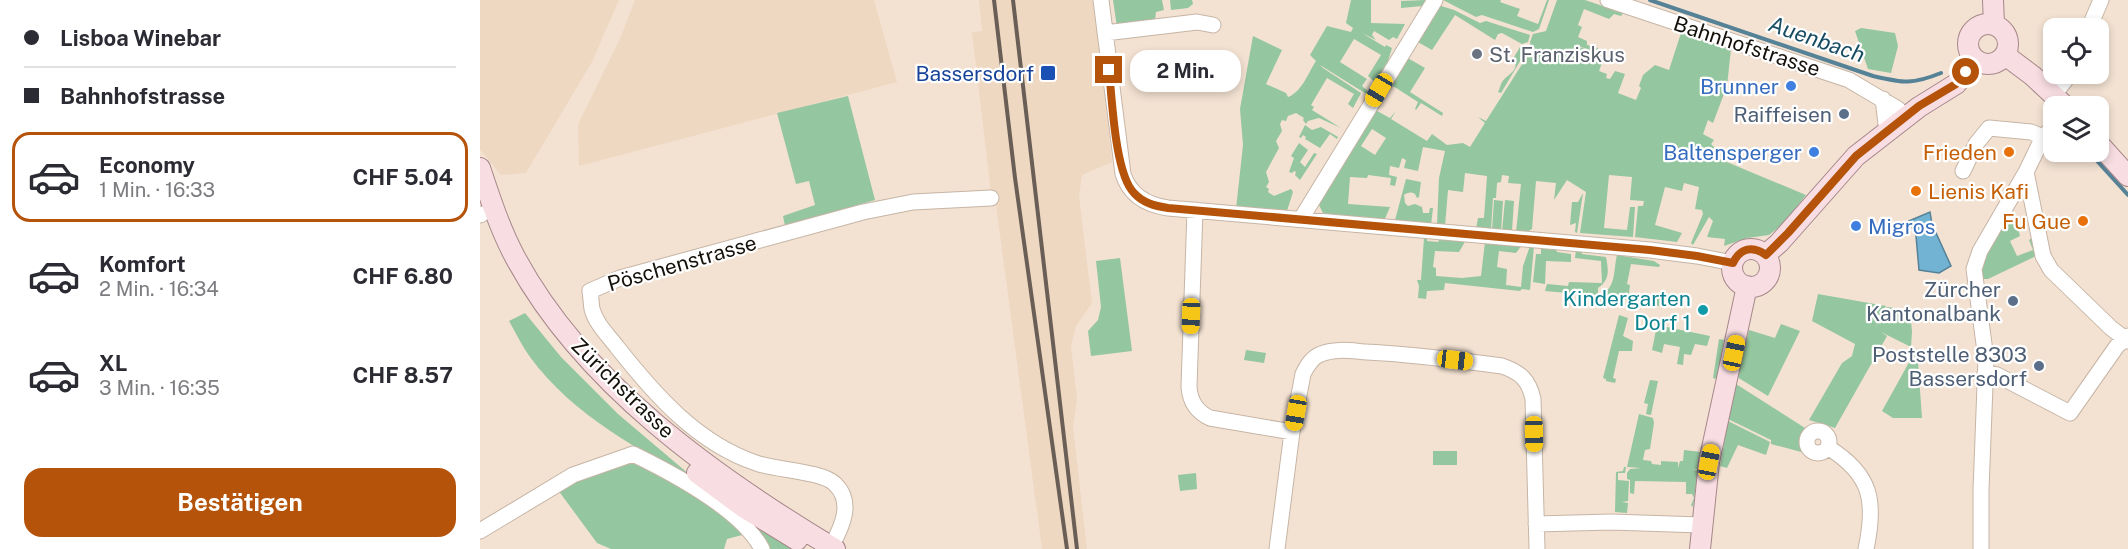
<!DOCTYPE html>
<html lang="de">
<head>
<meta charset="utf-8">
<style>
  :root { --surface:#fff; --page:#f7f7f7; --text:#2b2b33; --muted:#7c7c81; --line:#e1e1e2; --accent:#b45309 }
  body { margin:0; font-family:"Public Sans",sans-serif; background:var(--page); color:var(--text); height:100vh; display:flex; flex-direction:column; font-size:22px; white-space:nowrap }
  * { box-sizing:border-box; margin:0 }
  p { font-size:20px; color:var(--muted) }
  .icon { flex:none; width:33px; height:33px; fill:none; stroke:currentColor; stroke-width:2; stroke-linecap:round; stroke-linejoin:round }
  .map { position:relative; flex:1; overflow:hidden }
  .details { display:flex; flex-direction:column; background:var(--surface); width:480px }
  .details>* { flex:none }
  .top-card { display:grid; align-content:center; height:132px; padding:0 24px; background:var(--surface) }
  .tools { position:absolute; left:1563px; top:18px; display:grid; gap:12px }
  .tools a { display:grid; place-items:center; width:66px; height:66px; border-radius:12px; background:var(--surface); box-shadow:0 3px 9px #0003; font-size:30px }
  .end { position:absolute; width:27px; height:27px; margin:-14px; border:8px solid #b45309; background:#fff; box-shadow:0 0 0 3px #fff }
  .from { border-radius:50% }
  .bubble { position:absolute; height:42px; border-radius:18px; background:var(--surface); box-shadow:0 3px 9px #0003; font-size:20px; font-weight:700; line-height:42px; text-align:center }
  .car { position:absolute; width:18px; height:36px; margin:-18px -9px; border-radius:8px; box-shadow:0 0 4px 2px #0007; background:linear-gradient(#f5c518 24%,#345 0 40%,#f5c518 0 76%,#345 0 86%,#f5c518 0) }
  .top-card b { display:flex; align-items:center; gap:21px; height:57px; font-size:22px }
  .top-card b+b { border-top:2px solid var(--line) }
  .top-card i { width:15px; height:15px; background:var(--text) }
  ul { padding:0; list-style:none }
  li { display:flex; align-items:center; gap:18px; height:90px; margin:0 12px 9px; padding:0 12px; border:3px solid transparent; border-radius:18px }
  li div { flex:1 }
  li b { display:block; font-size:22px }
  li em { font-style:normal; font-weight:700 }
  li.active { border-color:var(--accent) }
  li>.icon { width:54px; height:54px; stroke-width:1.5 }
  .action { display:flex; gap:12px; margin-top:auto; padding:12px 24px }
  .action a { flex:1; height:69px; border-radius:18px; background:var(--accent); color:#fff; font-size:24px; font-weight:700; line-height:69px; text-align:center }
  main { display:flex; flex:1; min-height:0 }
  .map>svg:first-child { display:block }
</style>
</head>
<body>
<main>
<section class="details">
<div class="top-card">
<b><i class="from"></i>Lisboa Winebar</b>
<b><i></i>Bahnhofstrasse</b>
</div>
<ul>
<li class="active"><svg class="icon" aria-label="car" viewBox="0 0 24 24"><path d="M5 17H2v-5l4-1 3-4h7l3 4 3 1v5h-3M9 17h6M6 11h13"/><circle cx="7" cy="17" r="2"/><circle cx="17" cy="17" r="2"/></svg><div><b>Economy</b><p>1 Min. · 16:33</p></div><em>CHF 5.04</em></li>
<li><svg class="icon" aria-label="car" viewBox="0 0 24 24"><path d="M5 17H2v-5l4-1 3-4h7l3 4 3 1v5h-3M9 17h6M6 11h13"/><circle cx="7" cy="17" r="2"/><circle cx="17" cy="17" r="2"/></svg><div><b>Komfort</b><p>2 Min. · 16:34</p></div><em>CHF 6.80</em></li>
<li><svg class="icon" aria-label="car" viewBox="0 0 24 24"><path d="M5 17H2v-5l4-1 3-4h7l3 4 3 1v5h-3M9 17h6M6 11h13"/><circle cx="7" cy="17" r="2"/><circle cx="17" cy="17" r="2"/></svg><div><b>XL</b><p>3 Min. · 16:35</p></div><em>CHF 8.57</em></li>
</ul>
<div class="action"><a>Bestätigen</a></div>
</section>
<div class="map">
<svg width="1648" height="549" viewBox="0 0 1648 549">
  <rect width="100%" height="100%" fill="#f3e2d2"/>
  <path fill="#efd8c2" d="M0 0H139L112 62 46 173 21 175 0 149Z
    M155 0H394L417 82 99 166 98 124 140 39Z
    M499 0H614L632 162 602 175 599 196 612 303 596 326 591 346 597 399 593 427 607 549H562L516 205 511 193 492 32 502 31Z"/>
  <path fill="#94c69f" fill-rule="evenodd" d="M633 0H682L684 10 676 12 675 21 637 27Z
    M690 0H712L713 4 708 8 691 10Z
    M871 0H891V23L925 24 917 39 913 37 909 40 894 31 892 35 896 40 882 33 905 47 906 45 912 48 908 61 895 82 888 76 901 55 874 39 860 62 887 79 882 86 889 92 888 95 840 65 843 68 881 93 873 108 868 104 874 94 847 78 831 105 834 107 832 110 861 128 839 118 828 121 826 124 823 120 824 118 816 113 808 116 806 121 802 120 800 124 802 131 796 141 799 148 786 172 789 182 786 187 789 189 788 192 794 196 811 189 813 192 806 214 756 209 763 145 760 109 773 36 802 50 786 84 806 93 808 97C822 92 828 73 836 61L830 55 847 26 871 32 873 28 866 23Z
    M946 0 942 6 921 8V1Z
    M963 0H1021L1020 2 1040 9 1037 16 1058 24 1067 0H1069L1059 29 1053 32 1002 15 996 17Z
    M1077 0H1105L1143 13 1141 16 1134 14 1129 19 1104 9 1098 25 1102 27 1098 37 1107 41V45L1118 48 1116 52 1095 45 1124 57 1119 71 1127 74 1126 78 1130 79 1135 71 1145 74 1138 93 1156 100 1161 88 1159 86 1163 75 1175 65 1189 70 1201 33 1251 49 1247 86 1233 123 1228 120 1223 134 1234 140 1231 144 1234 147 1233 151 1219 147 1218 150 1326 195 1303 224 1289 235 1267 238 1244 246 1245 239 1227 237 1233 221 1229 217 1213 245 1211 243 1223 214 1222 210 1215 209 1219 187 1204 183 1202 191 1185 187 1175 225 1202 233 1197 242 1155 237 1158 206H1163L1164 201 1150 200 1152 177 1129 175 1124 228 1147 230 1150 207H1155L1153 237 1100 233 1106 192 1087 180 1074 200 1076 183 1056 181 1052 229 1045 233 1036 232 1041 184 1028 183 1029 176 1022 175 1021 182 1017 183 1016 198H1013L1011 230 996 229 998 218H1004L1007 176 985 173 983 192 968 190 965 226 957 225 959 178 965 151 943 147 938 171 924 168 926 160 922 158 919 168 910 166 909 175 917 177 915 186 910 185 911 178 888 175 887 178 870 177 868 204 910 207 904 221 848 216 843 213 838 203 900 102 902 103 897 111 910 118 916 111 911 119 947 141 952 134 967 145 983 143 990 147 1005 123 998 117 1006 121 1051 50 1050 42 1053 34 1066 31ZM892 129 906 138 895 155 881 146Z
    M958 5 974 10 1000 23 1006 21 1050 35 1048 42 1042 44 1022 33 1018 34 1015 40 975 15 952 50 936 41Z
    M1381 28 1415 33 1418 46 1411 73 1388 69 1375 31Z
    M1040 47 1048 48 1021 93 1018 92C1020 89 1020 85 1022 82 1028 73 1040 72 1034 57Z
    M926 57 945 68 930 92 963 113 962 116 941 103 936 110 935 109 938 102 913 86 908 93 906 91Z
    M368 96 395 200 305 226 303 216 335 205 329 181 316 184 297 113Z
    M825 125 832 130 841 127 858 137 857 139 850 134 840 148 825 139 826 137 823 135 821 138 819 137Z
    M819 143 828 150 820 162 825 167 834 153 837 154 820 180 815 175 816 172 814 171 812 173 809 172 814 158 811 156Z
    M926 179 941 182 939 197 937 198 935 194C931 192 929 192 924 195L925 203 928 206 935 204 942 207 943 213H949L950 208H953L951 225 915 220Z
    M1103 193 1097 233 1095 232 1096 223 1090 225 1092 202H1098Z
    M1014 200 1023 201 1021 231 1012 230Z
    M1025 200 1034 201 1032 231H1022Z
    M1535 216 1540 236 1530 241 1537 256 1553 250 1549 240 1555 236 1556 252 1554 257 1508 279H1502C1496 258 1515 236 1526 218Z
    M944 238H947V241L958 242 960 238 986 240 979 252 955 251 953 267 956 268V276L982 278 1001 276 1005 242 1042 245 1036 253 1019 251 1017 267 1027 269 1026 285 1041 287 1043 266 1050 246H1054L1050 290 1042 289 1040 291 965 283 964 290 947 291 946 299 938 298 939 286 937 280H941Z
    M1061 247 1076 249 1077 252 1091 254V262L1066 261 1065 284 1053 282 1056 254H1061Z
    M1096 250 1102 251V254L1126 257C1128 269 1131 279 1118 288V295C1137 290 1133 271 1137 255L1174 261 1180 265 1179 267 1151 264 1147 284 1150 285 1149 293 1180 298 1179 306 1133 297 1065 291 1067 284 1088 286 1089 282 1122 283 1121 261 1095 258Z
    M640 258 652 351 611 356 608 331 618 320 621 307 616 261Z
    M1338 294 1406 306 1395 328 1407 307 1430 310 1432 332 1431 347 1401 332 1407 336 1355 428 1329 420 1362 363 1372 356 1375 344 1332 321Z
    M45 313 81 357 138 414 223 486C161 450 94 417 50 357 42 346 36 333 29 321Z
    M1139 315 1148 318 1143 336 1153 341 1152 351H1139L1133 378 1136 379 1135 383 1126 381V379L1123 378Z
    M1301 324 1320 331 1288 396 1257 377 1269 330 1295 338Z
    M1177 325 1230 336 1227 346 1215 344 1211 355 1204 354 1203 365 1197 364 1200 347 1184 344 1182 353 1172 350Z
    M1239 339 1244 340 1237 379 1233 378Z
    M1437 348 1442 418H1413L1402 411Z
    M766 350 786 353 784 363 764 360Z
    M1170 380 1178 381 1171 415 1166 414 1168 404 1164 403Z
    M1256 384 1325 428C1320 437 1319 444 1325 453L1291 444V440L1248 419Z
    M1159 414 1173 418 1174 423 1170 449 1165 450 1163 460 1171 461 1172 464 1181 465V461L1198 462V468L1200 461H1203L1204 450 1221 452 1218 469H1212L1218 470 1213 507 1211 505 1214 498 1212 494H1206V482L1155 481 1154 494 1150 493V480L1147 479V473L1150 469 1161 468 1147 467Z
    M1248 421 1290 442 1286 455 1258 445 1247 468 1240 466Z
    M953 451H977V465H953Z
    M153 458C192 476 232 507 266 534L247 539 244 549H131L117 543 78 490 96 479Z
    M1144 467H1146L1145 473H1138V480L1149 481 1148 501 1142 502 1148 503 1147 513 1135 512 1136 472 1143 471Z
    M716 473 717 489 700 491 698 475Z
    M253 508 320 549H289Z"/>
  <path fill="#72b3d4" stroke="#568297" stroke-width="1.5" d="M1450 212 1452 224 1471 266 1459 273 1439 270 1436 236 1429 221Z"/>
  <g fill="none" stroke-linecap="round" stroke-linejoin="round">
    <path stroke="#568297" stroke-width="4" d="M1170 0 1393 76C1424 83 1431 85 1461 73
      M1609 152 1648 195"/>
    <g stroke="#c6b5a6" stroke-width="17">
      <path id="minor" d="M621 0 643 174C650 196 667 205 688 208L1170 250 1217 256 1253 263
        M1128 0 1369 80 1418 109 1425 117
        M1609 28 1621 0
        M625 33 717 22 733 25
        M1574 95 1590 74
        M1403 99 1407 132
        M1483 171 1496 144 1509 128 1551 132 1563 137
        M1546 172 1563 256 1571 270 1631 328 1648 341
        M715 210 709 387C710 401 717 412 730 418L812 432
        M0 215 2 214
        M821 219 955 0
        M1505 373 1517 375 1590 413 1637 346 1648 336
        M1327 442a11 11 0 1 1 22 0a11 11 0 1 1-22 0Z
        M1349 448C1392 475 1396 502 1386 549
        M1056 524 1131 522 1221 525
        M0 531 93 475 153 454C192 473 262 510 282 549
        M351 547C362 527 374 502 355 484 342 471 295 470 276 463 217 443 175 395 137 347 128 335 116 324 112 309 111 303 111 297 110 291L140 278 383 212 433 202 511 198
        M797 549 812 432 823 374C827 366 832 357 841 354 855 348 872 351 887 352 932 354 977 360 1022 366 1040 372 1049 380 1053 399L1057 549
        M1501 549V490L1506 359 1494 269 1500 251 1546 172 1563 137 1574 126"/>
    </g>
    <g stroke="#a6878a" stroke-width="22">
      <path id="major" d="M1513 0 1514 25
        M1488 44a20 20 0 1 1 40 0a20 20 0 1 1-40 0Z
        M1525 55 1553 76 1585 106
        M1618 143 1648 176
        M0 168C10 198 20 229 35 257 103 384 235 477 355 549
        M1252 268a19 19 0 1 1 38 0a19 19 0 1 1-38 0Z
        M1285 255 1299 243 1376 156 1439 107 1476 84 1496 60
        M217 473 263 507 317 540
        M1220 549 1229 462 1267 286"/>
    </g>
    <use href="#minor" stroke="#fff" stroke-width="15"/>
    <use href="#major" stroke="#f8dee3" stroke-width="20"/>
    <path stroke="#695f56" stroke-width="4" d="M514 0 535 178 587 549
      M533 0 597 549"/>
  </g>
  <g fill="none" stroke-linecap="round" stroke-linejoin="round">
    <path stroke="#b45309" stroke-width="8" d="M629 70C632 99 635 174 654 193 663 203 675 206 688 208L1170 250 1217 256 1253 263C1260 248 1273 245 1286 255L1308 233 1376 156 1439 106 1476 84 1486 72"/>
  </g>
  <circle fill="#6b7280" stroke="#fff" stroke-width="2" cx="997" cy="54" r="6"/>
  <rect fill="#1a4fb4" stroke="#fff" stroke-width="2" x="560" y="65" width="16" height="16" rx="3"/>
  <g fill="#3f7fe0" stroke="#fff" stroke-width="2">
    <circle cx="1311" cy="86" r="6"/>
    <circle cx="1334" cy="152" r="6"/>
    <circle cx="1376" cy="226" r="6"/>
  </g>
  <g fill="#5c6f8a" stroke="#fff" stroke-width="2">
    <circle cx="1364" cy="114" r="6"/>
    <circle cx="1533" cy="301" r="6"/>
    <circle cx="1559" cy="366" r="6"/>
  </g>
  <g fill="#e8710a" stroke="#fff" stroke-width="2">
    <circle cx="1529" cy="152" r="6"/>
    <circle cx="1436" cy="191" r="6"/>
    <circle cx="1603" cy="221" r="6"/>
  </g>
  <circle fill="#0f9aa8" stroke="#fff" stroke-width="2" cx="1223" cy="310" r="6"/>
  <g text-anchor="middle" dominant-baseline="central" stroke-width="4.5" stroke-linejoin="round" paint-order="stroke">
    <g font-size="21" fill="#140f09" stroke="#fff">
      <text transform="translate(1267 46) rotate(18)">Bahnhofstrasse</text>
      <text transform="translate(202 263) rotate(-16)">Pöschenstrasse</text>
      <text transform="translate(143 388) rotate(44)">Zürichstrasse</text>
    </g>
    <g font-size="21" fill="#5b616d" stroke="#fff" text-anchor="start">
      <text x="1009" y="54">St. Franziskus</text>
    </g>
    <g font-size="21" fill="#164399" stroke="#fff" text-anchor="end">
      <text x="554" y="73">Bassersdorf</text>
    </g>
    <g font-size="21" fill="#366cbe" stroke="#fff" text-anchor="end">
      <text x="1299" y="86">Brunner</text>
      <text x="1322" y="152">Baltensperger</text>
      <text x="1388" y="226" text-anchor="start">Migros</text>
    </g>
    <g font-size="21" fill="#4e5e75" stroke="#fff" text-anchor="end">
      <text x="1352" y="114">Raiffeisen</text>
      <text x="1521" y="289">Zürcher<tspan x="1521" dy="24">Kantonalbank</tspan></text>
      <text x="1547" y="354">Poststelle 8303<tspan x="1547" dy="24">Bassersdorf</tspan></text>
    </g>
    <g font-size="21" fill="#c56008" stroke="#fff" text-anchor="end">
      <text x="1517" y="152">Frieden</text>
      <text x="1448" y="191" text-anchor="start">Lienis Kafi</text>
      <text x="1591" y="221">Fu Gue</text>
    </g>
    <g font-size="21" fill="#0d838f" stroke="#fff" text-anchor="end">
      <text x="1211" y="298">Kindergarten<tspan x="1211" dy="24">Dorf 1</tspan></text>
    </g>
    <g font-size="22" font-style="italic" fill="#174c63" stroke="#fff">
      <text transform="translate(1337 39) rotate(19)">Auenbach</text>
    </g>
  </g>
</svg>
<div class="tools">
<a><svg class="icon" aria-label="locate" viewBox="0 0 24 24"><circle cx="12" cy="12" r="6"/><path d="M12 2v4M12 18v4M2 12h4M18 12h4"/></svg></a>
<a><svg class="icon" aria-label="layers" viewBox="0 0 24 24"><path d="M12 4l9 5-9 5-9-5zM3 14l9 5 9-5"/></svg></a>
</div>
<i class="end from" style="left:1486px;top:72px"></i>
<i class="end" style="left:629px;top:70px"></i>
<div class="bubble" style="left:650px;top:50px;width:111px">2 Min.</div>
<i class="car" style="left:899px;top:90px;rotate:211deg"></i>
<i class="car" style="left:711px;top:316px;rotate:182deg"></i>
<i class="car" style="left:1254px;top:353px;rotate:12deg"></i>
<i class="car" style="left:975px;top:360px;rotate:97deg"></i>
<i class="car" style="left:816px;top:413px;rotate:190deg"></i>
<i class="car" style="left:1054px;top:434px;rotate:179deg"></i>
<i class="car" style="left:1229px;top:462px;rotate:11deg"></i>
</div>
</main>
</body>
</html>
